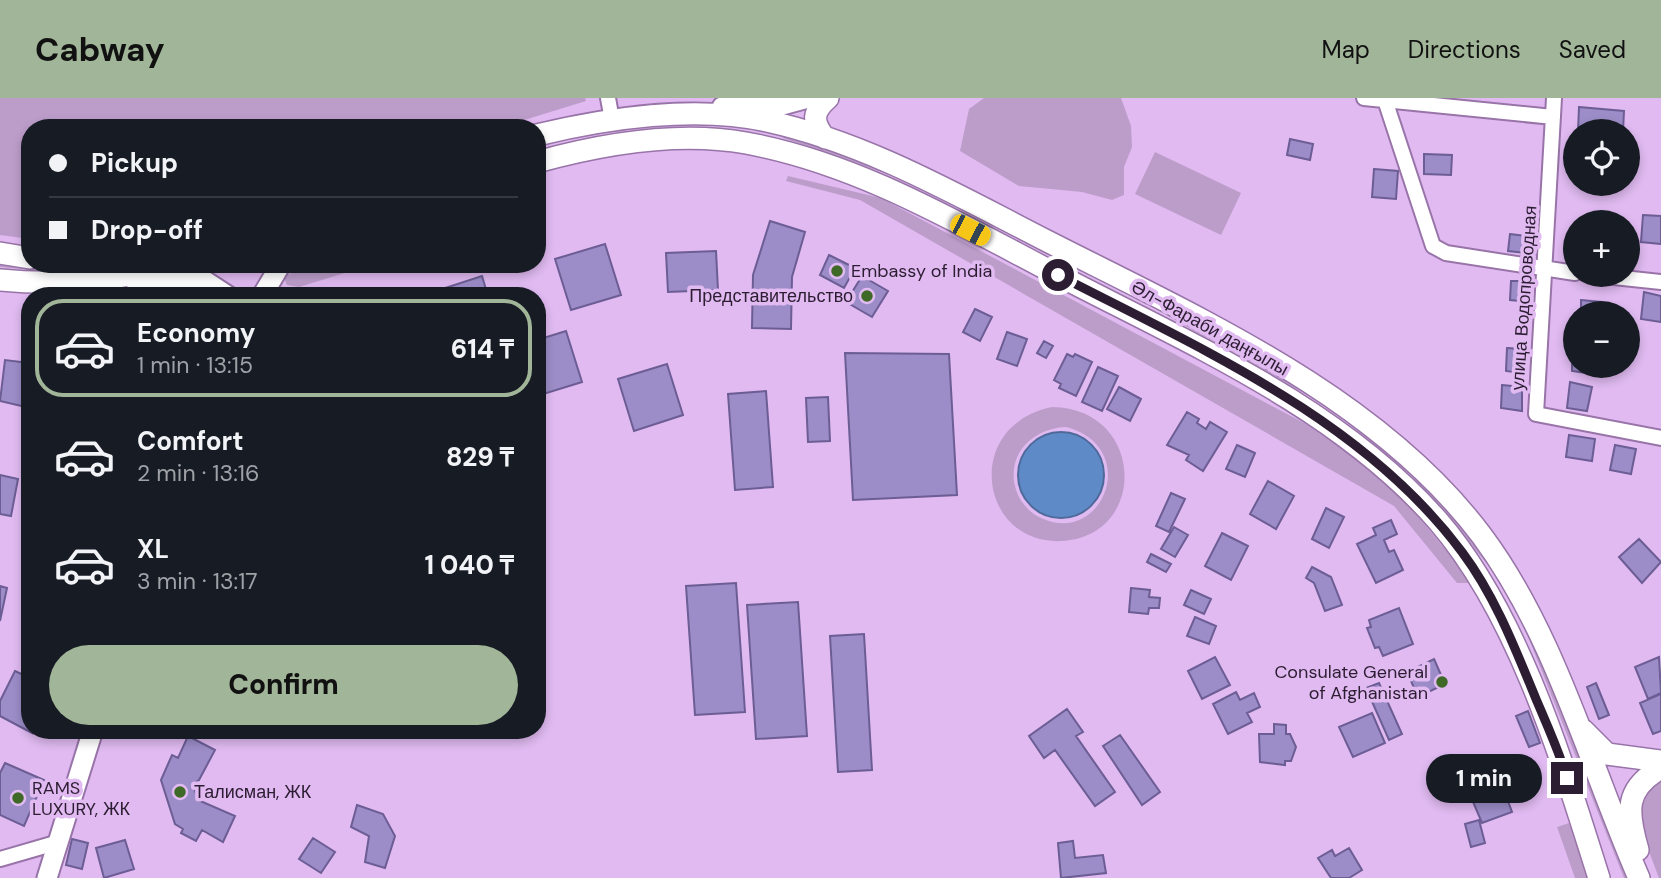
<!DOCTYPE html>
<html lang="en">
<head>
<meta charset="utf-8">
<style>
  :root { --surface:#171b24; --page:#242831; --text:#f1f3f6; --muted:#9ea1a6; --line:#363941; --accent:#a1b598 }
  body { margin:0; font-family:"DM Sans",sans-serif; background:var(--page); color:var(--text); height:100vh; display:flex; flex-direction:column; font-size:26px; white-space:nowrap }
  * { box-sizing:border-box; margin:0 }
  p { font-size:23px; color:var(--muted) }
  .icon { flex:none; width:38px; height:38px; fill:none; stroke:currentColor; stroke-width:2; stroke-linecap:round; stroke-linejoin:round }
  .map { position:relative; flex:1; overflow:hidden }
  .sheet { position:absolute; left:21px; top:189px; width:525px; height:452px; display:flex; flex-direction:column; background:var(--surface); border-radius:28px; box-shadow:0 4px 10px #0003 }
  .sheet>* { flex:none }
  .guide { position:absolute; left:21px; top:21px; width:525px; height:154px; border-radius:28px; box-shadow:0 4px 10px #0003; display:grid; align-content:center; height:154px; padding:0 28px; background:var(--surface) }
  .buttons { position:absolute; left:1563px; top:21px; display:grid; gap:14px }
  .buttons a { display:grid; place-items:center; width:77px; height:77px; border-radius:50%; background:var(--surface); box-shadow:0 4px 10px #0003; font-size:35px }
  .end { position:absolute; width:32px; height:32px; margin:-16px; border:9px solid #2c1d32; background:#fff; box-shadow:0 0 0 4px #fff }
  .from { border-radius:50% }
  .bubble { position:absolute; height:49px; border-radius:24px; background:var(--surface); box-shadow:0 4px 10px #0003; font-size:23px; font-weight:800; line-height:49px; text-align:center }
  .car { position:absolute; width:21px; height:42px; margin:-21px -10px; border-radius:9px; box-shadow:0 0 5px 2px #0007; background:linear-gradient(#f5c518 24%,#345 0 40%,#f5c518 0 76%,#345 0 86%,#f5c518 0) }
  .guide b { display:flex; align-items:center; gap:24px; height:66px; font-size:26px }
  .guide b+b { border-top:2px solid var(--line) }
  .guide i { width:18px; height:18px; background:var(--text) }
  ul { padding:12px 0 0; list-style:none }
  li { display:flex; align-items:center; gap:21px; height:98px; margin:0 14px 10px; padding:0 14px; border:4px solid transparent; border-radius:28px }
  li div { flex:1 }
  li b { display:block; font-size:26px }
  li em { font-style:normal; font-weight:800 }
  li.selected { border-color:var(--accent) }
  li>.icon { width:63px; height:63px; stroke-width:1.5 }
  .cta { display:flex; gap:14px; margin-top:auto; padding:14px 28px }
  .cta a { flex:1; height:80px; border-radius:42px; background:var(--accent); color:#111; font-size:28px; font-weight:800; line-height:80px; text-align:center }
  header { display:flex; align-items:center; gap:42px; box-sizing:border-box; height:98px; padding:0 35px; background:var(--accent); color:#111 }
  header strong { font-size:33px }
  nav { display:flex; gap:38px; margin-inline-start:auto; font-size:24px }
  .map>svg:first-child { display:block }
</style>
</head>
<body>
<header>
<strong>Cabway</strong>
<nav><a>Map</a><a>Directions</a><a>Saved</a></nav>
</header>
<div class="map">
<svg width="1661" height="780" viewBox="0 0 1661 780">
  <rect width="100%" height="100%" fill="#e0baf1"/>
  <path fill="#bc9dca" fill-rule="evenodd" d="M0 0H585L586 3 498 30H30V141L0 137Z
    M984 0H1121L1131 28 1132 49 1124 69V97L1112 102 1082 94 1019 88 960 53 969 11Z
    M783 36 915 81 1150 202 1332 305 1418 374 1498 469 1527 523 1631 780H1624L1523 526 1494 474 1413 379 1330 310 1147 206 913 85 783 40Z
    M1155 54 1241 95 1221 137 1135 96Z
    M788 78 881 100 1304 325 1348 355 1408 406 1473 485H1457L1394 408 860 102 786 83Z
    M0 162 75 169 127 166 76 176 0 169Z
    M319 166H374L299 189 287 187 283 178Z
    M1052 309C1145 310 1149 438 1062 443 980 448 961 328 1052 309ZM1066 329C1142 349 1103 449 1041 420 1028 414 1018 402 1015 388 1007 354 1035 330 1066 329Z
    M1661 681V780H1659L1639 727 1642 697Z
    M1569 725 1589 780H1575L1557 729Z"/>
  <path fill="#5e8bc7" stroke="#4f6a9a" stroke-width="2" d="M1018 377a43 43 0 1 1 86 0a43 43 0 1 1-86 0Z"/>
  <path fill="#9c8dc8" stroke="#6c5d94" stroke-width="2" d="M1579 9 1624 13 1623 33H1578Z
    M1290 41 1313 46 1310 62 1287 57Z
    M1424 56 1452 57 1451 77 1424 76Z
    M1374 71 1398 73 1396 101 1372 99Z
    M1643 117 1661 118V146L1641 144Z
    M770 123 805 134 792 179 791 231 752 230 753 177Z
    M1510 136 1544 140 1542 157 1508 153Z
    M605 146 621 197 571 212 555 161Z
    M716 153 718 192 668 194 666 155Z
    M829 157 855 170 844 190 820 177Z
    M482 178 488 198H434L433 194Z
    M862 178 888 193 872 219 846 204Z
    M1511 183H1531L1530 204 1510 202Z
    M1644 194 1661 198V224L1641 221Z
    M1581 202 1601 204V215H1581Z
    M975 211 992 219 980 243 963 234Z
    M566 233 582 284 537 298V242Z
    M1007 234 1027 241 1017 268 997 261Z
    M1044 243 1053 248 1046 260 1037 255Z
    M1507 250 1527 251V276L1506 273Z
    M1572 251 1575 252V268H1593V276L1572 273Z
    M845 255 949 256 957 397 853 402Z
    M1067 256 1073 259 1075 256 1092 264 1076 298 1059 290 1061 286 1054 282Z
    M30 258V310L0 303 5 262 21 264Z
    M667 266 683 317 634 333 618 281Z
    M1098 269 1118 278 1102 313 1082 304Z
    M1570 284 1592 289 1587 313 1567 310Z
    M1502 287 1522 289V313L1501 310Z
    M1119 289 1141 301 1130 323 1107 311Z
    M766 293 773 389 735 392 728 296Z
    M828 299 830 343 808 344 806 300Z
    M1187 314 1199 321 1197 325 1206 331 1210 324 1227 334 1203 373 1186 362 1189 357 1167 347Z
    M1569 337 1595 341 1592 363 1566 359Z
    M1237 347 1255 355 1245 379 1226 371Z
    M1615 347 1636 351 1631 376 1610 372Z
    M0 377 18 381 11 418 0 416Z
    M1268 383 1294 398 1276 431 1250 416Z
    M1171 395 1185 401 1169 434 1156 428Z
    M1326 410 1344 419 1329 450 1312 441Z
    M1391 422 1397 436 1384 442 1389 454 1394 452 1403 472 1376 485 1357 446 1376 437 1373 430Z
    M1174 429 1188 437 1175 459 1161 451Z
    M1222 435 1248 448 1231 482 1205 468Z
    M1639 441 1661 464 1642 485 1619 459Z
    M1151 456 1171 466 1166 474 1147 464Z
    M1312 469 1331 479 1342 507 1325 513 1314 485 1306 480Z
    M736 485 745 614 695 617 686 488Z
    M0 488 7 490 0 523Z
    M1131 490 1150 492 1149 499 1160 500 1159 510H1149L1148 516 1129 514Z
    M1191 492 1211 501 1204 516 1184 507Z
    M798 504 807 638 756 641 747 507Z
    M1399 510 1413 546 1383 558 1379 549 1375 550 1367 530 1371 529 1369 522Z
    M1195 519 1216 528 1209 546 1187 538Z
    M864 536 872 672 838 674 830 538Z
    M1215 559 1230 587 1202 601 1188 573Z
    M1659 559 1661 595 1648 601 1635 569Z
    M1434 561 1445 586 1418 599 1407 574Z
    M15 573 30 580 32 635 0 618V603Z
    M1379 585 1402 636 1389 642 1366 590Z
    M1596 585 1609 617 1599 621 1587 589Z
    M1236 594 1240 602 1254 595 1260 609 1247 615 1252 624 1228 636 1213 606Z
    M1661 596V633L1653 636 1640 605Z
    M1067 611 1083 634 1076 638 1115 694 1095 708 1055 652 1044 660 1029 638Z
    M1528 613 1540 645 1529 649 1516 618Z
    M1372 615 1385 645 1353 659 1339 629Z
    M1274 626 1286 627V636H1290L1296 649 1291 663H1285V667L1260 664 1259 636H1274Z
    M1120 637 1160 694 1142 707 1103 648Z
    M188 638 215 652 199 682 193 686 198 702 235 718 223 744 202 732 196 743 181 735 183 731 175 726 161 682 172 657 178 660Z
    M5 665 44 682 24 728 0 717V675Z
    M1465 675 1471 693 1454 698 1448 680Z
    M1502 687 1512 714 1482 725 1471 699Z
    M357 707 383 716 395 738 385 770 365 764 369 738 351 729Z
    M1479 722 1485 745 1471 749 1465 726Z
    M313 740 335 754 321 775 299 761Z
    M72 741 88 745 82 771 66 767Z
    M125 742 134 771 104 780 96 750Z
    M1073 743 1075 760 1103 757 1106 775 1061 780 1058 745Z
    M1349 750 1362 772 1349 780H1331L1318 760 1332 752 1335 758Z"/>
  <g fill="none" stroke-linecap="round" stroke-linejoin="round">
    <g stroke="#9874a8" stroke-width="18">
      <path id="street" d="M608 0 612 22
        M1364 0 1553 19
        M1554 0 1536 316 1661 340
        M1385 2 1433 148 1446 155 1575 175
        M1595 177 1661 184
        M0 761 59 744"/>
    </g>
    <g stroke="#9874a8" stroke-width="23">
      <path id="secondary" d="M722 9 782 7 808 0
        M135 183H205L228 198
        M262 198 281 166
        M47 780 93 632"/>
    </g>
    <g stroke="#9874a8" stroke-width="24">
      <path id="primary" d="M537 37C607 20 696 7 767 23 867 45 957 97 1047 143 1198 220 1378 299 1482 438 1555 536 1590 668 1639 780
        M825 40C812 24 812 14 828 0
        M537 64C602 46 679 33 746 45 857 65 958 125 1056 176 1188 245 1338 309 1438 423 1519 517 1562 663 1599 780
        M0 155 30 160
        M0 182C70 189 120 180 188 166
        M1583 632 1607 656 1661 663
        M1638 752C1627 714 1624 691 1661 670"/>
    </g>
    <use href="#street" stroke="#fff" stroke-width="14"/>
    <use href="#secondary" stroke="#fff" stroke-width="19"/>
    <use href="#primary" stroke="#fff" stroke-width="21"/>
  </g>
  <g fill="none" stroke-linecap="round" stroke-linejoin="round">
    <path stroke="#2c1d32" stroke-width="9" d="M1058 177C1201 251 1363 321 1462 454 1495 498 1515 550 1536 601 1547 627 1559 653 1567 680"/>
  </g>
  <g fill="#3f6926" stroke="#e0baf1" stroke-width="2.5">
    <circle cx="837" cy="173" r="7"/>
    <circle cx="867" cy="198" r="7"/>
    <circle cx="1442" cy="584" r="7"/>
    <circle cx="180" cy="694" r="7"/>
    <circle cx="18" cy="700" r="7"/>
  </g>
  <g text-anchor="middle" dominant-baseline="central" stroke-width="7" stroke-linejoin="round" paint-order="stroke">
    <g font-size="18" fill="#2c1d32" stroke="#e0baf1" text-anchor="start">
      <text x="851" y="173">Embassy of India</text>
      <text x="853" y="198" text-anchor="end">Представительство</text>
      <text x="1428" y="574" text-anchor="end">Consulate General<tspan x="1428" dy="21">of Afghanistan</tspan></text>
      <text x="32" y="690">RAMS<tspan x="32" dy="21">LUXURY, ЖК</tspan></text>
      <text x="194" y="694">Талисман, ЖК</text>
    </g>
    <g font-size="18" fill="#2c1d32" stroke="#e0baf1">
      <text transform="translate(1524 200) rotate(-86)">улица Водопроводная</text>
      <text transform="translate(1210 230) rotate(29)">Әл-Фараби даңғылы</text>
    </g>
  </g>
</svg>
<div class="buttons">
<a><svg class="icon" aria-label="locate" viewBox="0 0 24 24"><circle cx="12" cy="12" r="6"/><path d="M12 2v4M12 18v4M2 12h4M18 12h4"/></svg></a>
<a>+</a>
<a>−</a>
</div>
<i class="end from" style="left:1058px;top:177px"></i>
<i class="end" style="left:1567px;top:680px"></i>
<div class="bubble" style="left:1426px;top:656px;width:116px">1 min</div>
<i class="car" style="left:970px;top:132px;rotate:117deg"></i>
<div class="guide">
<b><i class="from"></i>Pickup</b>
<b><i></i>Drop-off</b>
</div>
<section class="sheet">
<ul>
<li class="selected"><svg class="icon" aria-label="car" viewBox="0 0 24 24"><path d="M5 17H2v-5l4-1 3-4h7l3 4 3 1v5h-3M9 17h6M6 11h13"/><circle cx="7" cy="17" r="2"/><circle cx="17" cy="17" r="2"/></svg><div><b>Economy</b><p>1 min · 13:15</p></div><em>614 ₸</em></li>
<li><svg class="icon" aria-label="car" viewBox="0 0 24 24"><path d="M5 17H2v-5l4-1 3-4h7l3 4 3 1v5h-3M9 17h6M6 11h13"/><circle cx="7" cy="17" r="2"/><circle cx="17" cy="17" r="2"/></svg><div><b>Comfort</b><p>2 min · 13:16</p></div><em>829 ₸</em></li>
<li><svg class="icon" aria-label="car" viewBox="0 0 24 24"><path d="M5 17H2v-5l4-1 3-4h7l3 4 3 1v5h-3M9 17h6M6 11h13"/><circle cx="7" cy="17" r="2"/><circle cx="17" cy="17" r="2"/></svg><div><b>XL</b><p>3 min · 13:17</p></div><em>1 040 ₸</em></li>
</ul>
<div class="cta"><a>Confirm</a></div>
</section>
</div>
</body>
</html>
